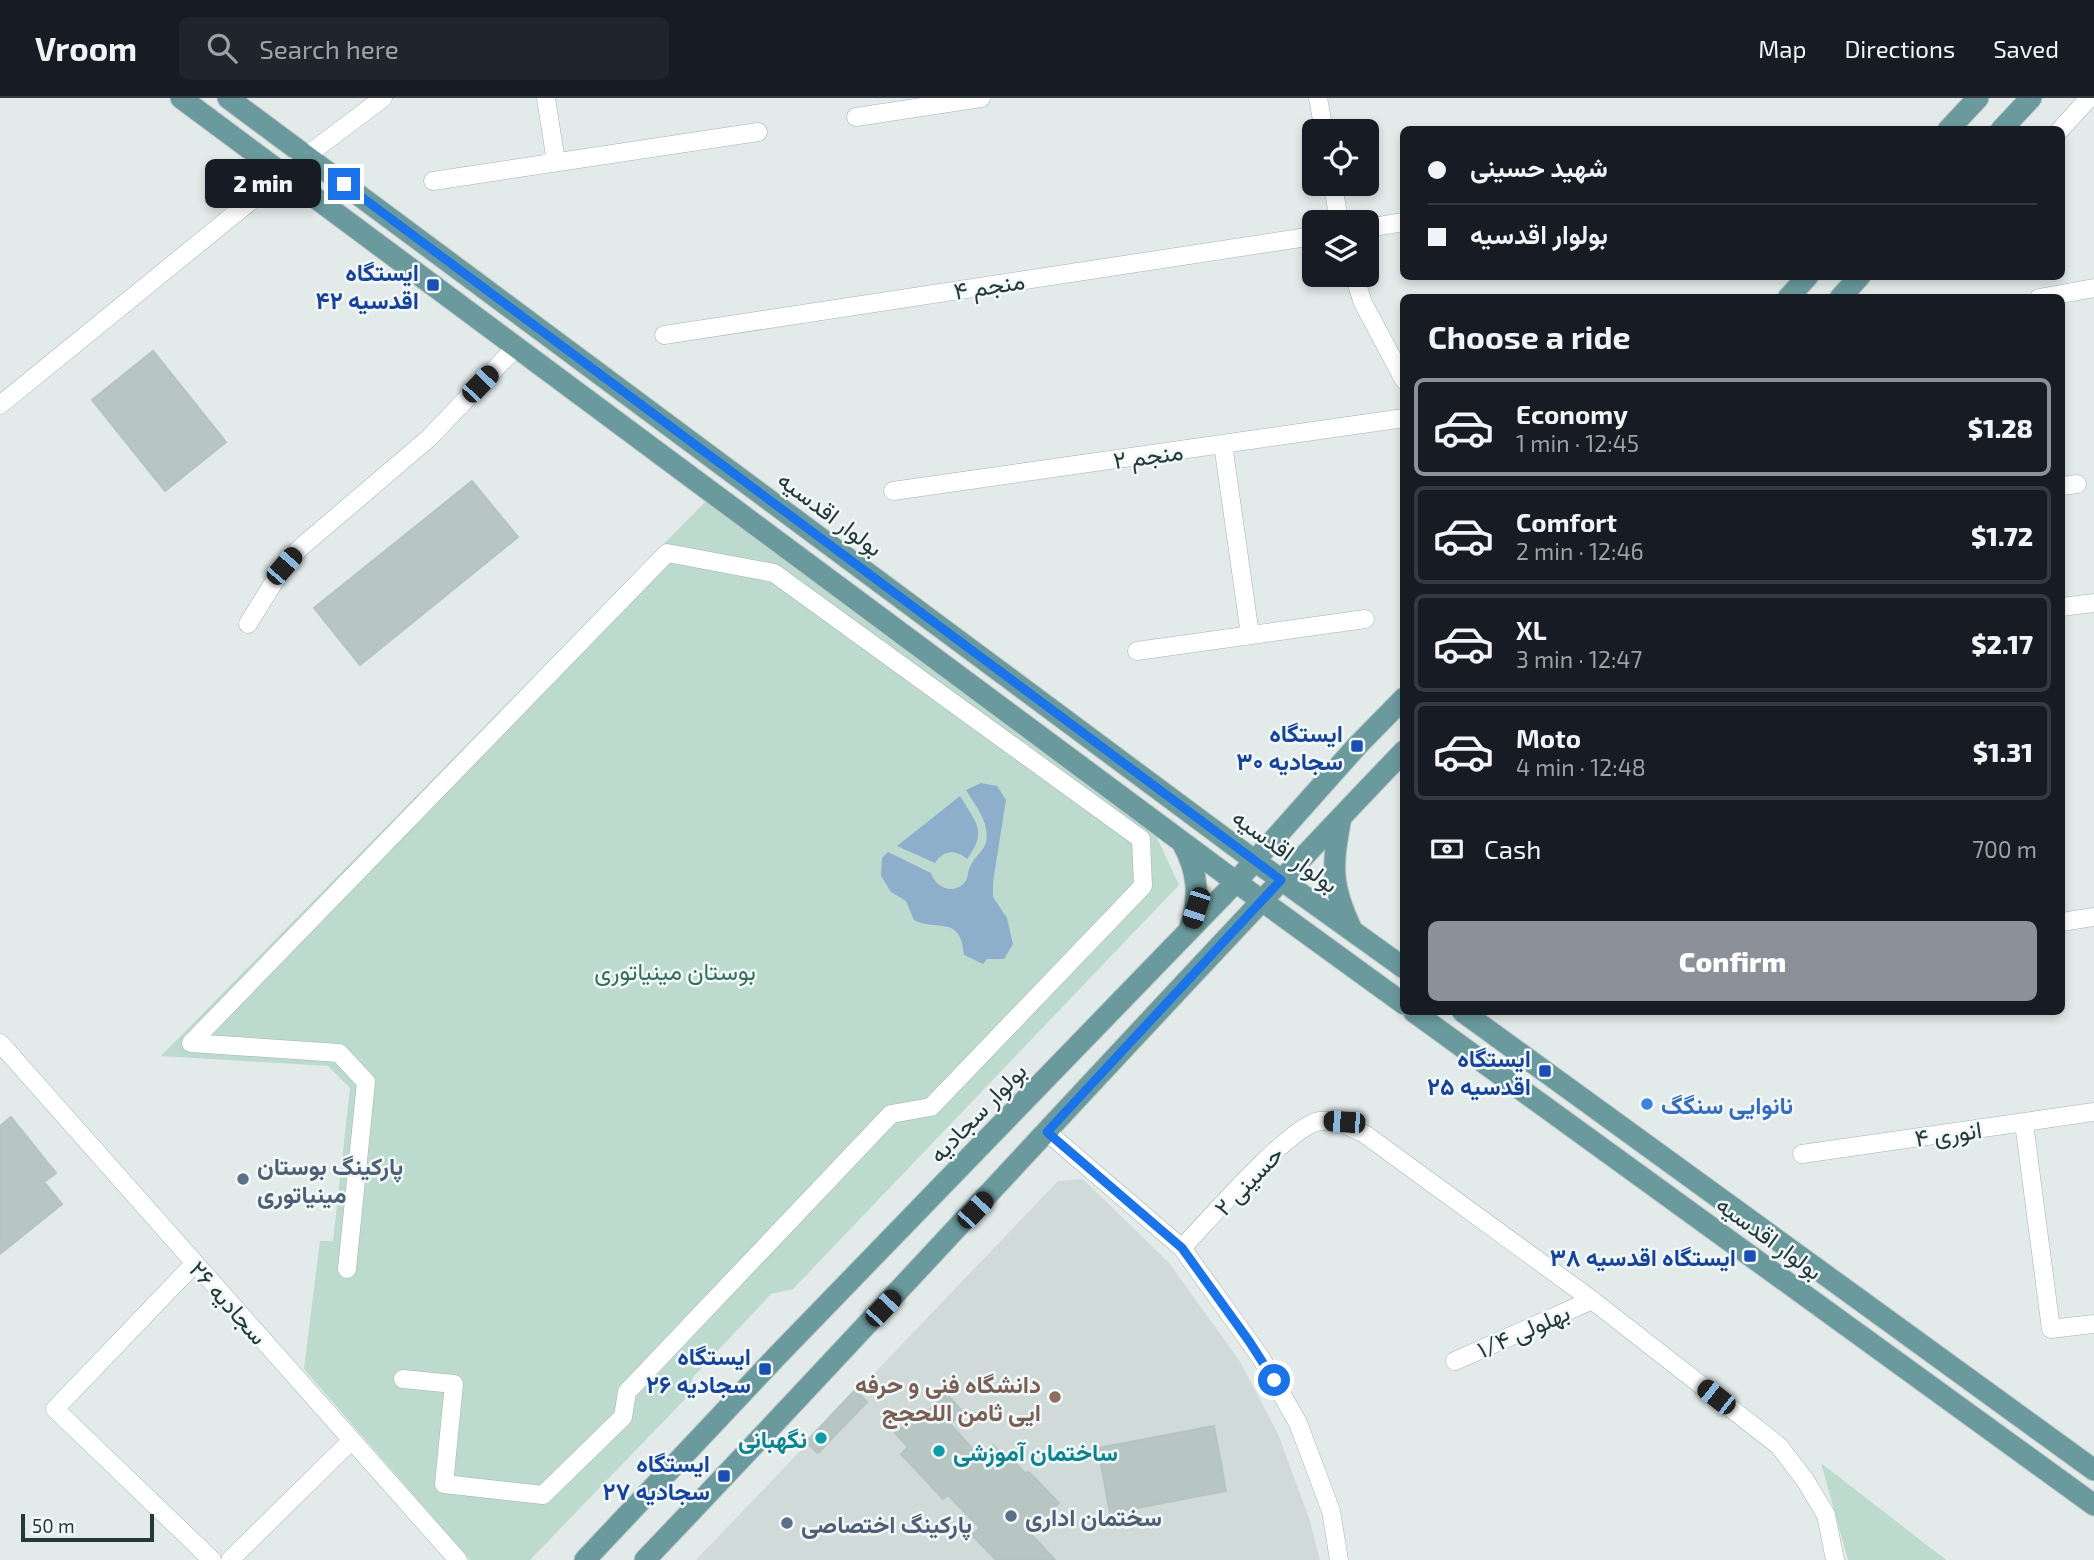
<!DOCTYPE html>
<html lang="en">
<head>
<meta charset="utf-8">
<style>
  :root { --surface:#171b24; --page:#20242c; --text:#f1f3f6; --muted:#9ea1a6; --line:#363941; --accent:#8c9099 }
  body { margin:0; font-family:"Exo 2",Vazirmatn,sans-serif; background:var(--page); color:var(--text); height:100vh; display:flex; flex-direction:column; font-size:26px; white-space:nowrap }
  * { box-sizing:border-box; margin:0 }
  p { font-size:23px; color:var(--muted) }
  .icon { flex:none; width:38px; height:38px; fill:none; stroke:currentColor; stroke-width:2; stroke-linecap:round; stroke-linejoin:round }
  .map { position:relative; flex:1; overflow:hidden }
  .drawer { position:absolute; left:1400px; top:196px; width:665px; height:721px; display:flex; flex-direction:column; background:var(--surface); border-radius:10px; box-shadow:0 4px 10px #0003 }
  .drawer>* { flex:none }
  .banner { position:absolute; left:1400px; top:28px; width:665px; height:154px; border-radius:10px; box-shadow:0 4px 10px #0003; display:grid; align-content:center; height:154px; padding:0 28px; background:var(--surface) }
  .tools { position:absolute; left:1302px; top:21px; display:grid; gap:14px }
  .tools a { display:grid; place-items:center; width:77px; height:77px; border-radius:10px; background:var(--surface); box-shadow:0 4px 10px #0003; font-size:35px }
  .scale { position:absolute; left:21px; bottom:18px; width:133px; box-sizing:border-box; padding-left:7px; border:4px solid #23393a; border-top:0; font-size:19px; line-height:24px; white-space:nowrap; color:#23393a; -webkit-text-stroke:5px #f2f8f7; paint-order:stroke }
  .end { position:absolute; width:32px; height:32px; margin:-16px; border:9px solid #1a73e8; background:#fff; box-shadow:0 0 0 4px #fff }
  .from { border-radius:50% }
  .bubble { position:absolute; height:49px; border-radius:10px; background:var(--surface); box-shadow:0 4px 10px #0003; font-size:23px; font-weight:800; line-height:49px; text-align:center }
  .car { position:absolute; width:21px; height:42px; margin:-21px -10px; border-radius:9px; box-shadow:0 0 5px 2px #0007; background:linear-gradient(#222 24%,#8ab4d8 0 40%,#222 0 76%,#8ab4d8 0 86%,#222 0) }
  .banner b { display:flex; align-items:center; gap:24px; height:66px; font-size:26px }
  .banner b+b { border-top:2px solid var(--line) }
  .banner i { width:18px; height:18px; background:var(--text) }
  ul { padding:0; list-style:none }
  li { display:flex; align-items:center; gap:21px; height:98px; margin:0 14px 10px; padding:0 14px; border:4px solid var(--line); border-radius:10px }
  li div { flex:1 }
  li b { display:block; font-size:26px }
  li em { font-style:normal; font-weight:800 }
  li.selected { border-color:var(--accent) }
  li>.icon { width:63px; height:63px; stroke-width:1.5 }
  h2 { padding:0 28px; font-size:32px; line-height:84px }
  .pay { display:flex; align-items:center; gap:18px; height:77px; padding:0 28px; font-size:26px }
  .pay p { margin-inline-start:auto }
  .button { display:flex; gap:14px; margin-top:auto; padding:14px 28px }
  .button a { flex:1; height:80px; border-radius:10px; background:var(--accent); color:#fff; font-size:28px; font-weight:800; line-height:80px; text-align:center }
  header { display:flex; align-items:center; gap:42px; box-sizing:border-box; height:98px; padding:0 35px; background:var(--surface); border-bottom:2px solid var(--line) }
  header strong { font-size:33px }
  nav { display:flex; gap:38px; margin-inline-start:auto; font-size:24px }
  .search { width:490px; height:63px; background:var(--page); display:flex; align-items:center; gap:18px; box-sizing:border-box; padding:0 24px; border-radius:10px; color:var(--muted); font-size:26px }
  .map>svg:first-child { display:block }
</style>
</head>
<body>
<header>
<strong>Vroom</strong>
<div class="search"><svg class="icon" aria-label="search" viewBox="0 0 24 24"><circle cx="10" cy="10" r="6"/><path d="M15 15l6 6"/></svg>Search here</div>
<nav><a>Map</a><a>Directions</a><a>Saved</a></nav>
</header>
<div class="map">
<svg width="2094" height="1462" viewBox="0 0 2094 1462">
  <rect width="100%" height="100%" fill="#e2ebea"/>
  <path fill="#d0dad9" d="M1083 1081 1169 1165 1239 1262 1278 1336 1309 1420 1320 1462H696L1058 1083Z"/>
  <path fill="#bcdace" d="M706 403 1151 727 1179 787 793 1191 771 1196 693 1279 687 1299 530 1462H470L304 1271 320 1143H333L350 990 328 968 161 958Z
    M1821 1365 1946 1462H1848Z"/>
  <path fill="#8eafcb" d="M981 685 997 688 1006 702 993 784V799L1007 820 1013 846 1004 861H987L983 866 964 857C961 816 937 834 914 822L906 803 891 794 881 778 882 760 888 754 931 775C935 789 953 798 965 784 969 779 967 774 970 769 977 753 990 752 986 731 984 717 973 704 966 692Z
    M960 698C976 725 988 733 967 761 956 751 943 752 935 765L897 748Z"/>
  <path fill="#b7c5c3" stroke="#b5c4c2" stroke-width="2" d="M153 253 226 344 165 393 92 302Z
    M472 383 518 439 360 567 314 510Z
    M11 1019 56 1075 44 1084 62 1106 0 1156V1028Z
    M855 1292 867 1304 818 1355 806 1344Z
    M947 1296 963 1314 950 1326 980 1359 993 1347 1007 1363 1010 1360 1025 1375 1029 1374 1059 1405 1029 1434 1055 1462H996L972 1437 980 1430 948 1397 943 1401 901 1356 908 1349 895 1335 908 1324 913 1327Z
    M1214 1328 1226 1393 1110 1415 1098 1350Z"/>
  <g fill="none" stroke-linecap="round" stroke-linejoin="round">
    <g stroke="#a5b2b2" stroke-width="19">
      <path id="minor" d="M546 0 556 64
        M1318 0 1324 33
        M856 19 981 0
        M2060 32 2089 0
        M433 83 758 34
        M1333 86 1339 124
        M1367 130 1404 124
        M1354 177 1363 205 1404 282
        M2039 200 2094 190
        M664 237 1314 138
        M0 307 306 58 383 0
        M1223 346 1250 537
        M2062 388 2077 386
        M893 393 1404 320
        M2062 509 2094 505
        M248 526 284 468 300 450 429 340 516 249
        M1137 553 1365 521
        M2062 824 2094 819
        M0 945 458 1462
        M2024 1025 2051 1231 2094 1226
        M1047 1034 1182 1150 1261 1260 1298 1325 1331 1413 1339 1462
        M1802 1056 2094 1014
        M1182 1150C1206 1125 1291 1026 1320 1023 1338 1021 1351 1029 1366 1037L1592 1202 1779 1348 1805 1382 1826 1417 1835 1462
        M195 1165 55 1311 212 1462
        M347 1171 366 984 339 955 191 945 667 455 774 475 1141 741 1143 788 931 1009 891 1016 627 1294 623 1319 543 1397 444 1386 454 1286 403 1281
        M1455 1263 1592 1202
        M230 1462 352 1342"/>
    </g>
    <g stroke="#c1c8c8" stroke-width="23">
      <path id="major" d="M181 0 1236 784 1404 906
        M228 0 1255 763 1404 870
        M1948 32 1978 0
        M2001 32 2031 0
        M1788 200 1808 178
        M1840 200 1860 178
        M1341 719C1332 768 1330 786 1352 832
        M1183 746C1198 774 1200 799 1190 829
        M1414 914 2094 1407
        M1463 914 2094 1372
        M585 1462 777 1258 1236 784 1357 648 1404 600
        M645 1462C900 1195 1148 920 1404 653"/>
    </g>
    <use href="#minor" stroke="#fff" stroke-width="18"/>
    <use href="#major" stroke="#6a9a9d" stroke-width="21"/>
  </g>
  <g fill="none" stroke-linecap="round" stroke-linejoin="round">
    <path stroke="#1a73e8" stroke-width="9" d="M344 86 1281 782 1047 1034 1182 1150 1249 1243 1274 1282"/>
  </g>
  <g fill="#1a4fb4" stroke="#f2f8f7" stroke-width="2.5">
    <rect x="426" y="180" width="14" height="14" rx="3.5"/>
    <rect x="1350" y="641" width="14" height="14" rx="3.5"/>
    <rect x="1538" y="966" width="14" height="14" rx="3.5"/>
    <rect x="1743" y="1151" width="14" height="14" rx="3.5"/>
    <rect x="758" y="1264" width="14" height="14" rx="3.5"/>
    <rect x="717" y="1371" width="14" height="14" rx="3.5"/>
  </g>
  <circle fill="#3f7fe0" stroke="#f2f8f7" stroke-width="2.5" cx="1647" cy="1006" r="7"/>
  <g fill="#5c6f8a" stroke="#f2f8f7" stroke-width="2.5">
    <circle cx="243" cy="1081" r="7"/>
    <circle cx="1011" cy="1418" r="7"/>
    <circle cx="787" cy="1425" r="7"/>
  </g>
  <circle fill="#8d6e63" stroke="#f2f8f7" stroke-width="2.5" cx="1055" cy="1299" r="7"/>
  <g fill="#0f9aa8" stroke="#f2f8f7" stroke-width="2.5">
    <circle cx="821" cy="1340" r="7"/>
    <circle cx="939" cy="1353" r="7"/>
  </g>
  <g text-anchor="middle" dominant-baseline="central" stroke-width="5" stroke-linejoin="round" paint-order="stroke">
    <g font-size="24" font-weight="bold" fill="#164399" stroke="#f2f8f7" text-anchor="end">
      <text x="419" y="173">ایستگاه<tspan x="419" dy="28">اقدسیه ۴۲</tspan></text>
      <text x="1343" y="634">ایستگاه<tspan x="1343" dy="28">سجادیه ۳۰</tspan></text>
      <text x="1531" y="959">ایستگاه<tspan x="1531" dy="28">اقدسیه ۲۵</tspan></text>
      <text x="1736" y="1158">ایستگاه اقدسیه ۳۸</text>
      <text x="751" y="1257">ایستگاه<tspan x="751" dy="28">سجادیه ۲۶</tspan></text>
      <text x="710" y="1364">ایستگاه<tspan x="710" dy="28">سجادیه ۲۷</tspan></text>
    </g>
    <g font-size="24" fill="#23393a" stroke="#f2f8f7">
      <text transform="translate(989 187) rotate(-9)">منجم ۴</text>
      <text transform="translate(1148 357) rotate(-8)">منجم ۲</text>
      <text transform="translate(831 415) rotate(37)">بولوار اقدسیه</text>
      <text transform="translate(1286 752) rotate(36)">بولوار اقدسیه</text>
      <text transform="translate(977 1014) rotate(-46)">بولوار سجادیه</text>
      <text transform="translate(1948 1035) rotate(-8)">انوری ۴</text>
      <text transform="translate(1248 1082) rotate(-46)">حسینی ۲</text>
      <text transform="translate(1770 1139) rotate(36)">بولوار اقدسیه</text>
      <text transform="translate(229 1204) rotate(48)">سجادیه ۲۶</text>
      <text transform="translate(1523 1232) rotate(-24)">بهلولی ۱/۴</text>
    </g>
    <g font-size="24" fill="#316e5c" stroke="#f2f8f7">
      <text x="675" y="872">بوستان مینیاتوری</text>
    </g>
    <g font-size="24" font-weight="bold" fill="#366cbe" stroke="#f2f8f7" text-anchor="start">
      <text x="1661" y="1006">نانوایی سنگگ</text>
    </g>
    <g font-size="24" font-weight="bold" fill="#4e5e75" stroke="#f2f8f7" text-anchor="start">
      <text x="257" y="1067">پارکینگ بوستان<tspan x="257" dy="28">مینیاتوری</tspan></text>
      <text x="1025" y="1418">سختمان اداری</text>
      <text x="801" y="1425">پارکینگ اختصاصی</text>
    </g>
    <g font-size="24" font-weight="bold" fill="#785e54" stroke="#f2f8f7" text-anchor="end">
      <text x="1041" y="1285">دانشگاه فنی و حرفه<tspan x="1041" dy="28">ایی ثامن اللحجج</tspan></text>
    </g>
    <g font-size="24" font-weight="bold" fill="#0d838f" stroke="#f2f8f7" text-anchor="end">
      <text x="807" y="1340">نگهبانی</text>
      <text x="953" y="1353" text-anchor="start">ساختمان آموزشی</text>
    </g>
  </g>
</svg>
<div class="tools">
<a><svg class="icon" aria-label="locate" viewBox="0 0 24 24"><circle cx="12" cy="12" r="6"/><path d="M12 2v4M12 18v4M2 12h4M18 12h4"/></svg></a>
<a><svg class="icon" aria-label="layers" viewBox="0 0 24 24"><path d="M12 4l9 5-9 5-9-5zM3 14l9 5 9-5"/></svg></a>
</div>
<div class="scale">50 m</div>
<i class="end from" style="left:1274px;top:1282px"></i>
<i class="end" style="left:344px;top:86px"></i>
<div class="bubble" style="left:205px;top:61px;width:116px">2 min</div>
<i class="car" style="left:480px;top:286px;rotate:44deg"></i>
<i class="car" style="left:284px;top:468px;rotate:41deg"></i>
<i class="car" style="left:1196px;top:810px;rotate:198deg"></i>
<i class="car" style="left:1344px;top:1024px;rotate:274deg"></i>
<i class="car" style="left:975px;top:1112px;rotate:43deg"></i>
<i class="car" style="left:883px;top:1210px;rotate:43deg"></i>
<i class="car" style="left:1716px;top:1299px;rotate:308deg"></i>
<div class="banner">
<b><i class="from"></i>شهید حسینی</b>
<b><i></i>بولوار اقدسیه</b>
</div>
<section class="drawer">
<h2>Choose a ride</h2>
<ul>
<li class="selected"><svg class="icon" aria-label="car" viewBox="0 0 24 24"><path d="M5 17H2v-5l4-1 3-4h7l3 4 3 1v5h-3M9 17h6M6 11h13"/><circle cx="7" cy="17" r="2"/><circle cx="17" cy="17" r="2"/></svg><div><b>Economy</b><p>1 min · 12:45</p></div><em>$1.28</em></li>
<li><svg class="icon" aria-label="car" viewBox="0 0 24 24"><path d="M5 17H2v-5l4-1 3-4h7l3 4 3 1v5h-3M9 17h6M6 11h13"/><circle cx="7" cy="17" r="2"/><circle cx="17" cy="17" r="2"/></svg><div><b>Comfort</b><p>2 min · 12:46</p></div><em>$1.72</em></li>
<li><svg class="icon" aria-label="car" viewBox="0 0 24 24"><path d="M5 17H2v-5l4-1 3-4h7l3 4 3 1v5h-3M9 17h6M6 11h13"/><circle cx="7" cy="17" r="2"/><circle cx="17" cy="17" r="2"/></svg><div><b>XL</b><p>3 min · 12:47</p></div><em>$2.17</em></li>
<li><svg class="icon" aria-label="car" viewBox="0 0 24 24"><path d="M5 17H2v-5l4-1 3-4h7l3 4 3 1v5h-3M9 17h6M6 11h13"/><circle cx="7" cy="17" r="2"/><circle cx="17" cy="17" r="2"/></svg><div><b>Moto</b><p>4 min · 12:48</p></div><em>$1.31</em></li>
</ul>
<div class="pay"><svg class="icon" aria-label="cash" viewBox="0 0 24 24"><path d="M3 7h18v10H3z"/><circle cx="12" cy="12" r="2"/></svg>Cash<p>700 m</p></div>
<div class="button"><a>Confirm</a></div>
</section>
</div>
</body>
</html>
